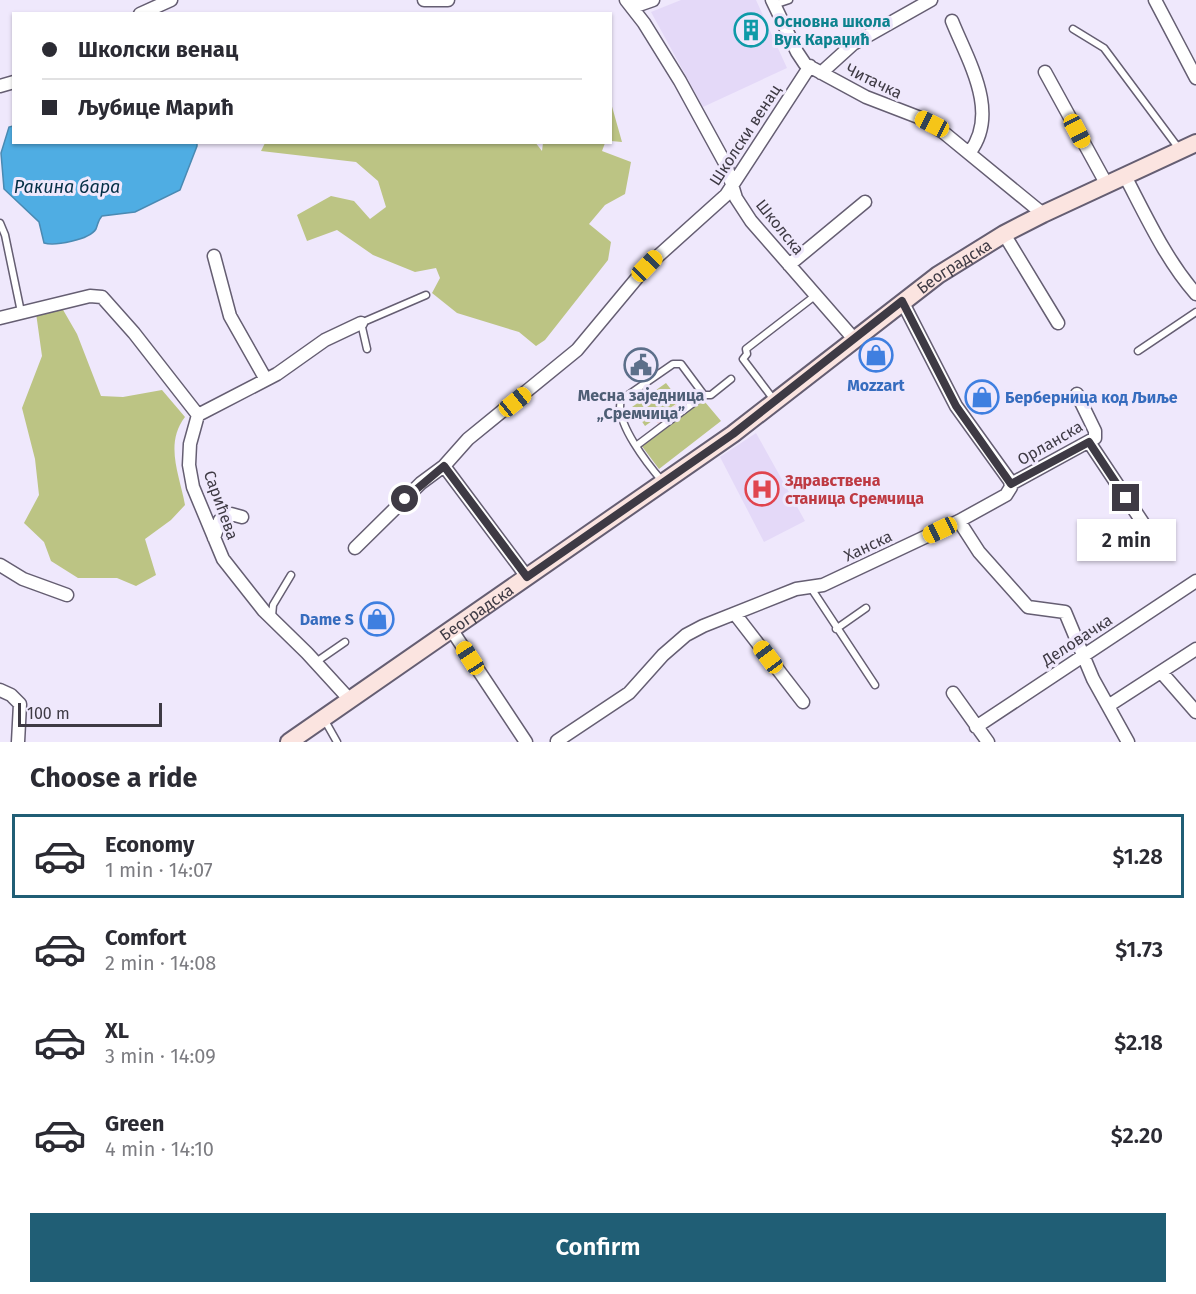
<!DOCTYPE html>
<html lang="en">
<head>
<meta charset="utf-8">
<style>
  :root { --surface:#fff; --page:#f7f7f7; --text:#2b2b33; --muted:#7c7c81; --line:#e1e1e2; --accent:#205e75 }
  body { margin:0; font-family:"Fira Sans",sans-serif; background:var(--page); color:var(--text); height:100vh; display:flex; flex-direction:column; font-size:22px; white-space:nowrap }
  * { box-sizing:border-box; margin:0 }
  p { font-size:20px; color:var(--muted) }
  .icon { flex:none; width:33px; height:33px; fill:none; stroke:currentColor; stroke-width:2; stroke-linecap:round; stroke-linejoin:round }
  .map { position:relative; height:742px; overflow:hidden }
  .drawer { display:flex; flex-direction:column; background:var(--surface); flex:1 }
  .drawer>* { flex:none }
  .hud { position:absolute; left:12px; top:12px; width:600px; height:132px; border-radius:0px; box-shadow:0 2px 4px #0004; display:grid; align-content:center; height:132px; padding:0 30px; background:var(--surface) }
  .scale { position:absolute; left:18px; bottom:15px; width:144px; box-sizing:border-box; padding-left:6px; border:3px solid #3e3a44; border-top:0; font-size:16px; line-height:21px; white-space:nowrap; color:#3e3a44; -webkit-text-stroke:4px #efe8fc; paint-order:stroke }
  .end { position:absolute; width:27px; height:27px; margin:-14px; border:8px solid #3e3a44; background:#fff; box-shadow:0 0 0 3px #fff }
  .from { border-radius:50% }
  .bubble { position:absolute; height:42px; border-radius:0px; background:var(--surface); box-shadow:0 2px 4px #0004; font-size:20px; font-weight:600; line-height:42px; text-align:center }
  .car { position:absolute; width:18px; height:36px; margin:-18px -9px; border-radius:8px; box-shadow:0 0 4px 2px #0007; background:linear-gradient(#f5c518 24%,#345 0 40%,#f5c518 0 76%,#345 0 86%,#f5c518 0) }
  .hud b { display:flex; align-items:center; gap:21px; height:57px; font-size:22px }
  .hud b+b { border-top:2px solid var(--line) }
  .hud i { width:15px; height:15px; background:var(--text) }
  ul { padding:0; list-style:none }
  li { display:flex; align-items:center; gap:18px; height:84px; margin:0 12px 9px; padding:0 18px; border:3px solid transparent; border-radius:0px }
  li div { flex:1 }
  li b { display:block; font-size:22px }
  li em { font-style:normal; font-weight:600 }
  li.current { border-color:var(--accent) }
  li>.icon { width:54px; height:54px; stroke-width:1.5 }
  h2 { padding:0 30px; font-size:27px; line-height:72px }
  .button { display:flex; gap:12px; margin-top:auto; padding:12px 30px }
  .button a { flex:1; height:69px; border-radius:0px; background:var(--accent); color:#fff; font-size:24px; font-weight:600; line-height:69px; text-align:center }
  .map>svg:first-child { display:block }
</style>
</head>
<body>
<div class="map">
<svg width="1196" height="742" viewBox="0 0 1196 742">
  <rect width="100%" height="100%" fill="#efe8fc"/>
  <path fill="#f4dae2" d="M695 390 699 395 659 425 655 420Z"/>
  <path fill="#e4d9f8" d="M681 0H756L787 68 703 107 651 12Z
    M756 433 805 521 764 542 720 457Z"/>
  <path fill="#bcc484" d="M610 103H611L622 142 611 141Z
    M265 143 535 142 542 151 543 143H605L602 151 631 162 625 194 605 205 589 224 611 242 608 260 545 340 536 346 519 332 457 313 432 293 440 278 436 268 415 272 373 255 337 230 307 241 297 215 331 196 354 201 370 219 386 207 378 181 356 162 261 151Z
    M62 308 77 334 101 396 123 397 162 390 185 417C164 444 180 476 185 505L171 520 145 539 156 575 136 586 117 578H78L51 561 44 542 24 523 39 495 35 459 22 408 42 356 36 313Z
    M666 383 680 401 645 426 632 407Z
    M705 402 721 421 659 469 641 445 699 403Z"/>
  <path fill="#4fade3" stroke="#4a8ab3" stroke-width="1.5" d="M13 126 14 142H197V146L180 190 135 212 102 216C98 220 98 224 96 229 89 240 55 246 44 243L39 222 4 189 1 153 9 127Z"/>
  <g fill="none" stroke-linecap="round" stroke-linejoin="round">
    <g stroke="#655e72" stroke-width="9">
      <path id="service" d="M774 5 789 0
        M1073 29 1104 48 1180 150
        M0 223 5 235 21 312
        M367 349 361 323 426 295
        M1138 351 1196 312
        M774 400 743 359 747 354 746 349 816 295
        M636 446 704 395
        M663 482C649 466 614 422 621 400L673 364H681L704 395H711L731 379
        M811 588 875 685
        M272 616 273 605 291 575
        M836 629 866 608
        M316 662 345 642
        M324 719 337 742"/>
    </g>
    <g stroke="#655e72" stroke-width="15">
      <path id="minor" d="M424 0H448
        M626 0 644 23 680 81 726 165 736 198 751 221 854 339
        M772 0 797 52 805 64 866 97 918 117 943 132 1043 214
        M1155 0 1196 78
        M633 7 653 0
        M140 14 171 0
        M952 21C968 61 1000 112 970 152
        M1045 72 1107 185
        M821 73 853 44 931 0
        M0 86 14 82
        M1125 176C1146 216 1166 260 1196 294
        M1004 234 1058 323
        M214 256 230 316 265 378
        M789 265 865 202
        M0 318 90 296 102 297 134 333 198 415
        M1089 442 1151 535
        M1011 484 1095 438V431L1077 394
        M959 521 979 552 1028 607 1065 612 1093 679 1128 742
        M214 538 220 520 231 514 242 517
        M355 548 421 483 444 466
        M0 565 23 579 67 595
        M527 577 444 466 468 439 577 350 647 266 726 195 810 66
        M735 614 803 702
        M451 629 526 742
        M1162 673 1196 712
        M0 690 11 695 20 704 18 742
        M953 693 988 742
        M350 700 307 653 264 611 223 559 193 487 189 465 190 444 198 415 277 374 325 340 361 323
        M1108 706 1196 649
        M976 727 1196 581
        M557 741 629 693 663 655 686 635 703 626 796 589 823 585 959 521 1006 495 1011 487 1010 481 956 406 902 301"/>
    </g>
    <g stroke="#655e72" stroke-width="20">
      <g id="secondary">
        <path id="s1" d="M289 742 733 434 938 275 1004 234 1043 214 1196 143"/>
      </g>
    </g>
    <use href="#service" stroke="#fff" stroke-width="6"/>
    <use href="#minor" stroke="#fff" stroke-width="12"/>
    <use href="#secondary" stroke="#fbe4e0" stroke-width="16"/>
  </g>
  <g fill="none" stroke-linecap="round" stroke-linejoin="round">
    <path stroke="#3e3a44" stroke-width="8" d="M405 499 444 466 527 577 733 434 902 301 956 406 1011 484 1089 442 1126 498"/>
  </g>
  <defs>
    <g id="building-ring" transform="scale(1.725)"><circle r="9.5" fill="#efe8fc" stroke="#0f9aa8" stroke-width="1.5"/><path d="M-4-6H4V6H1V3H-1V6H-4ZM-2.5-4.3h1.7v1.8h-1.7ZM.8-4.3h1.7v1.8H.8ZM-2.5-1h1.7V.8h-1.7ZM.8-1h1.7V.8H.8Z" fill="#0f9aa8"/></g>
    <g id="shop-ring" transform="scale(1.725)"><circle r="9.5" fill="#efe8fc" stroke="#3f7fe0" stroke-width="1.5"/><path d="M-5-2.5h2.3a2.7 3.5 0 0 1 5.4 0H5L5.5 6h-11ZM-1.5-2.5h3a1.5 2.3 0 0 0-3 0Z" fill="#3f7fe0"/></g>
    <g id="civic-ring" transform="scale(1.725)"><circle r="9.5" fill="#efe8fc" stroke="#5c6f8a" stroke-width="1.5"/><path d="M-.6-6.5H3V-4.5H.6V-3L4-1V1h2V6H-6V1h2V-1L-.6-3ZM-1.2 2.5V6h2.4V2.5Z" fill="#5c6f8a"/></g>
    <g id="hospital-ring" transform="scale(1.725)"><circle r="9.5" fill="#efe8fc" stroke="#e0444e" stroke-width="1.5"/><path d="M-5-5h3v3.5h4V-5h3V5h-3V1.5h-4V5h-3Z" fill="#e0444e"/></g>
  </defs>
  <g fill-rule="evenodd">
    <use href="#building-ring" x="751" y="30"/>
    <use href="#shop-ring" x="876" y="355"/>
    <use href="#civic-ring" x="641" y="365"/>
    <use href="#shop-ring" x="982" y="397"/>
    <use href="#hospital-ring" x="762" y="489"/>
    <use href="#shop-ring" x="377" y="619"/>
  </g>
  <g text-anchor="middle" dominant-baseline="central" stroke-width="6" stroke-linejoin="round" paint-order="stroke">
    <g font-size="16" font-weight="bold" fill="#0d838f" stroke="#efe8fc" text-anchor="start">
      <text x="774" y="21">Основна школа<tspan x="774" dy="18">Вук Караџић</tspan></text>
    </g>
    <g font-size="16" fill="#3e3a44" stroke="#efe8fc">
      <text transform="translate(874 81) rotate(26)">Читачка</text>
      <text transform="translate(745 135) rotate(-57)">Школски венац</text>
      <text transform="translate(780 227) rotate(51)">Школска</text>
      <text stroke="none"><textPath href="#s1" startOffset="818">Београдска</textPath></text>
      <text transform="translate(1050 443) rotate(-30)">Орланска</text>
      <text transform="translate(221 505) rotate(70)">Сарићева</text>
      <text transform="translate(868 546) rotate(-25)">Ханска</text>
      <text stroke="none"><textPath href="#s1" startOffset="228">Београдска</textPath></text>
      <text transform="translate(1077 640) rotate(-33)">Деловачка</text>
    </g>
    <g font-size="16" font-weight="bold" fill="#366cbe" stroke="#efe8fc">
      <text x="876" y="385">Mozzart</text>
      <text x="1005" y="397" text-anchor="start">Берберница код Љиље</text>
      <text x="354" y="619" text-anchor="end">Dame S</text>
    </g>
    <g font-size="16" font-weight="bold" fill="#4e5e75" stroke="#efe8fc">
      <text x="641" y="395">Месна заједница<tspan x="641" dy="18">„Сремчица”</tspan></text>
    </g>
    <g font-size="16" font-weight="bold" fill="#be3a42" stroke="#efe8fc" text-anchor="start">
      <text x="785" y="480">Здравствена<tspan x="785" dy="18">станица Сремчица</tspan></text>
    </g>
    <g font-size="18" font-style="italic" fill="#042f45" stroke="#efe8fc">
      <text x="67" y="187">Ракина бара</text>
    </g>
  </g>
</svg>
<div class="scale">100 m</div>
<i class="end from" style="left:405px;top:499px"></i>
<i class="end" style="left:1126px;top:498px"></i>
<div class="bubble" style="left:1077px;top:519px;width:99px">2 min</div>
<i class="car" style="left:932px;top:124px;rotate:297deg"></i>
<i class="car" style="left:1077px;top:131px;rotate:152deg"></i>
<i class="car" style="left:647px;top:266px;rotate:44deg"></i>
<i class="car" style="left:515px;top:402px;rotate:51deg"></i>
<i class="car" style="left:940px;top:530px;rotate:245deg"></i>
<i class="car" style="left:768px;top:657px;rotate:323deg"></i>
<i class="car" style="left:470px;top:658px;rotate:327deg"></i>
<div class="hud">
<b><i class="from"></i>Школски венац</b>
<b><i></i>Љубице Марић</b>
</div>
</div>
<section class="drawer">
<h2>Choose a ride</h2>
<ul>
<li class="current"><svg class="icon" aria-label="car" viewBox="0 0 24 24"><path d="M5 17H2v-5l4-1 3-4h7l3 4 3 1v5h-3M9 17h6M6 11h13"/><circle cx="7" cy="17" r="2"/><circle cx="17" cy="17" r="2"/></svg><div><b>Economy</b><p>1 min · 14:07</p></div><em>$1.28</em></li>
<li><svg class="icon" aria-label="car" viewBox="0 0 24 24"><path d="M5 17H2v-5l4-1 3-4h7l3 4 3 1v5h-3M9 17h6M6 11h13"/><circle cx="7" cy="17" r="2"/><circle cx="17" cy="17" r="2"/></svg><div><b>Comfort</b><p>2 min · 14:08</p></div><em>$1.73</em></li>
<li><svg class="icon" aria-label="car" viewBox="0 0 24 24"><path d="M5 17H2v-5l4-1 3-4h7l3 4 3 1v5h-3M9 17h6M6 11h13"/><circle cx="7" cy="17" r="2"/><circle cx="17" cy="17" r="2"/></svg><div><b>XL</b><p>3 min · 14:09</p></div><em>$2.18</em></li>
<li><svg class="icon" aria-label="car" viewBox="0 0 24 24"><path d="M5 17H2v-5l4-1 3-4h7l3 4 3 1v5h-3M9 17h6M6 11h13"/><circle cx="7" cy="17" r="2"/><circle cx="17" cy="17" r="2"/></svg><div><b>Green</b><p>4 min · 14:10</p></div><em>$2.20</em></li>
</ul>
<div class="button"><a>Confirm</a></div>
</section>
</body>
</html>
